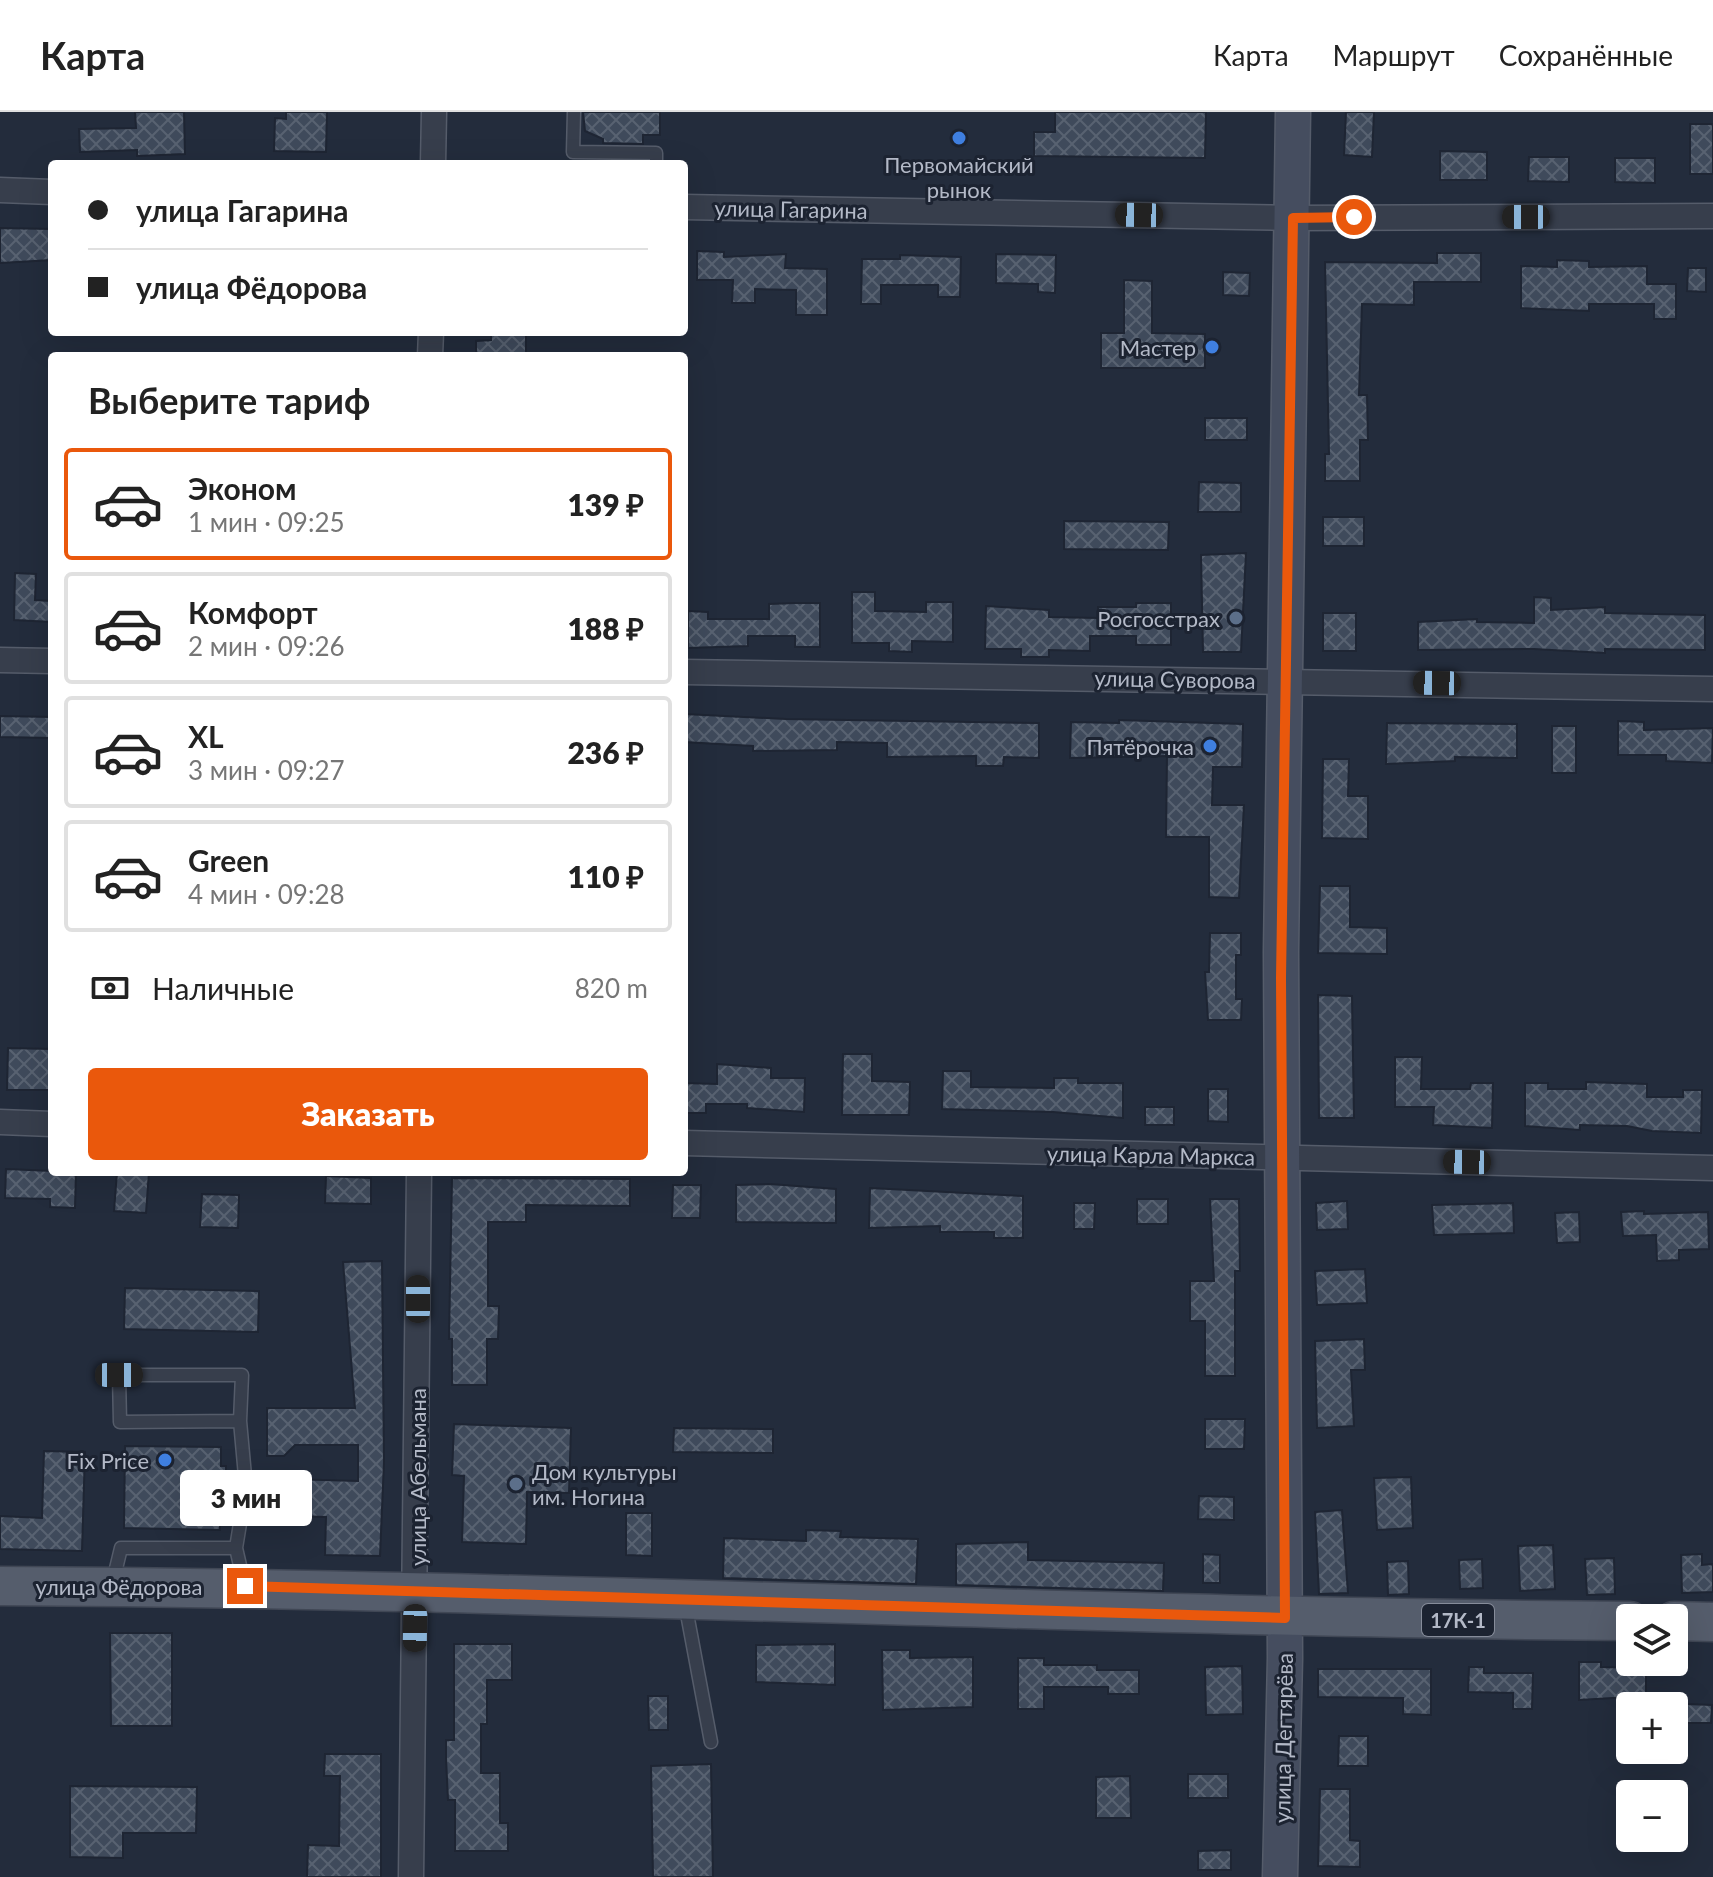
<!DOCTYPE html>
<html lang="ru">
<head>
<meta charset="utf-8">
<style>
  :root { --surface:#fff; --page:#f6f6f6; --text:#222; --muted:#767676; --line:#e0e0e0; --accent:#ea580c }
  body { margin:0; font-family:Lato,sans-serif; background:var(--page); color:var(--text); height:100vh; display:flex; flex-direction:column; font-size:30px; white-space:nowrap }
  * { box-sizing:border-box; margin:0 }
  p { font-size:26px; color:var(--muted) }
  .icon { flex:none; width:44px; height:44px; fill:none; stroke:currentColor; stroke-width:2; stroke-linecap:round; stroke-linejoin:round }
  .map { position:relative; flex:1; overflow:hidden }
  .drawer { position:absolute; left:48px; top:240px; width:640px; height:824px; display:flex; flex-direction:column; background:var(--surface); border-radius:8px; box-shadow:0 8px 32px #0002 }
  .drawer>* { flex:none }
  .hud { position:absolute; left:48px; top:48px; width:640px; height:176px; border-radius:8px; box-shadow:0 8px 32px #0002; display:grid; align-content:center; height:176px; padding:0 40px; background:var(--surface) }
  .buttons { position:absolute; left:1616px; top:1492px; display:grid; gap:16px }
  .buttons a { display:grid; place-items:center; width:72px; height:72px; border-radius:8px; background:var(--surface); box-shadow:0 8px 32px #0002; font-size:40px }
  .end { position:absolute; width:36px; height:36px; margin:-18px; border:10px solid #ea580c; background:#fff; box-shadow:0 0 0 4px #fff }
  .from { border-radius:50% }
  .bubble { position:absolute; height:56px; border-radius:8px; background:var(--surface); box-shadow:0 8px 32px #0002; font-size:26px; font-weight:800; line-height:56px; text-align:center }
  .car { position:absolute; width:24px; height:48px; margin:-24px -12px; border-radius:10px; box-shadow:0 0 6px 2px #0007; background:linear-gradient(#222 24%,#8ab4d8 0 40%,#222 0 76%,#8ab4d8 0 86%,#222 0) }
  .hud b { display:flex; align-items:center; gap:28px; height:76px; font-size:30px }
  .hud b+b { border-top:2px solid var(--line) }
  .hud i { width:20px; height:20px; background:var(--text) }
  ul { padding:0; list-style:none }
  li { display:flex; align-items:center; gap:24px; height:112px; margin:0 16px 12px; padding:0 24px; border:4px solid var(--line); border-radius:8px }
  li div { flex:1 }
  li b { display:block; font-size:30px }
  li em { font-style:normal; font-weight:800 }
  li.on { border-color:var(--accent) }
  li>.icon { width:72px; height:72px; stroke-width:1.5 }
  h2 { padding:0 40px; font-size:36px; line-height:96px }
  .pay { display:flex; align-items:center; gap:20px; height:88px; padding:0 40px; font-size:30px }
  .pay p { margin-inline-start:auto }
  .action { display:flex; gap:16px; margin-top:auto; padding:16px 40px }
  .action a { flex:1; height:92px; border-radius:8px; background:var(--accent); color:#fff; font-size:32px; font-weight:800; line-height:92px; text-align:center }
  header { display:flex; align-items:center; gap:48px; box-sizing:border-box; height:112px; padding:0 40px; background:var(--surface); border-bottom:2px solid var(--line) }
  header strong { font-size:38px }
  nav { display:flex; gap:44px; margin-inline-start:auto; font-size:28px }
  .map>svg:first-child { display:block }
</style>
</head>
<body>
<header>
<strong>Карта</strong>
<nav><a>Карта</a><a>Маршрут</a><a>Сохранённые</a></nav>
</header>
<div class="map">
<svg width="1713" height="1765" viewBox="0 0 1713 1765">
  <defs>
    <pattern id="building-cross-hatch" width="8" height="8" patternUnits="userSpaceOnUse" patternTransform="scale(2)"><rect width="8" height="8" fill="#3f4a5b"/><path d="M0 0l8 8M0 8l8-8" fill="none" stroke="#586271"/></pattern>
  </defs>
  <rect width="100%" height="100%" fill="#232c3c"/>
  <path fill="url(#building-cross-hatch)" stroke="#1e2533" stroke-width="2" d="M135 0H184L185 42 137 44V38L80 40 79 17 136 16Z
    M286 0H327L326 40 274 39 275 6 286 7Z
    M583 0H660V23H643V32L603 31V27L585 19Z
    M1055 0H1206L1205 46 1034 44V20H1055Z
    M1346 0H1374L1372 45 1344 43Z
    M1690 12H1713V62H1690Z
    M1440 39 1487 40V68H1440Z
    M1529 45H1569V70L1528 69Z
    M1615 46H1655V71L1615 70Z
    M0 116 52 117V148L0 151Z
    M697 139 724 140V145L786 142 785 156 827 157V203H796V178L755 177V191H732L733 168H697Z
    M1437 141H1481V170H1414V193L1362 192 1359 283H1367L1368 328H1360V369H1325V342H1329L1325 150 1437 151Z
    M996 142 1056 143 1055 181 1038 180V172L996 171Z
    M900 143 961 145 960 185H938V173H881V192H861L862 147H900Z
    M1557 148 1589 149V155L1647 154V172H1676V207H1654V192H1589V199L1521 196V154L1557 155Z
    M1688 156H1706V180L1687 179Z
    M1223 160 1250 161 1249 184 1223 183Z
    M1124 168 1152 169V221L1205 222V256H1101V221H1124Z
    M491 220H526V244H476V229L491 228Z
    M1205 306H1247V328H1205Z
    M1199 370 1241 371V400H1198Z
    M1323 405H1364V434H1323Z
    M1064 409 1169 410 1168 438 1064 437Z
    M1246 441 1241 540H1203L1201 443Z
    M15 461 36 462 35 488 52 489V510L14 508Z
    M852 480H875V499L926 500V490H953V530L912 529V540L889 539V531H852Z
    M1534 485 1551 486V498L1605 495V501L1705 503V538L1605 537V541L1534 537 1418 538V510L1477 507V510L1534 511Z
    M795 491H820V535H795V524H748V534L688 536V499L708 500V507H769V492Z
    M1136 491H1171V533H1136V524H1090V539L1049 538V545H1021V537H985L986 494 1049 498V505L1098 506V495H1136Z
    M1323 501H1356V539H1323Z
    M684 602 786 607 1039 611V646L1004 645 1003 654H976V644L887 645V631L837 630V638L753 639V634L684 630Z
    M0 604 52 605V626L0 625Z
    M1119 608 1243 612 1242 655H1213L1212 693H1244L1239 786 1209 785V725H1166L1167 644 1070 646 1071 610 1119 611Z
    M1618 609 1644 610V618L1713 616 1712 651 1666 649V643H1618Z
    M1387 611 1517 612V646L1455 645V649L1386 652Z
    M1552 614H1576V661H1552Z
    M1323 647H1349L1348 684H1368V727L1322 726Z
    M1320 774H1350V815L1387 816V842L1318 841Z
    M1210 821H1241V843H1236V887H1242L1241 908H1208L1205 860H1209Z
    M1318 883 1352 884 1354 1006H1319Z
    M8 936 52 937V978H7Z
    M843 942H872V969L910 970 909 1003H842Z
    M1395 945H1422L1421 977H1470L1471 971H1493L1492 1016 1433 1013 1434 995H1395Z
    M717 952 771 956V966H805L804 1000 747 996V992H706V1001H684V971L717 972Z
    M943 959H971V975L1054 976V966H1078V971H1123V1006L1053 1000 942 997Z
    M1586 970 1647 972V985H1683V978H1702L1701 1021 1652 1019 1627 1014 1580 1013V1018L1525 1014V971H1548V977H1586Z
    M1208 977H1228V1010L1208 1009Z
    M1145 995H1174V1013H1145Z
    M6 1057 76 1060 75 1096 50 1095V1087L5 1086Z
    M117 1060H149L146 1101 114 1099Z
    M326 1064 371 1066V1092L325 1091Z
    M452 1066 630 1067V1094L526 1093V1110H488V1194H499L498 1227H487V1273H452V1227H449Z
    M770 1072 836 1077V1111L736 1110V1073Z
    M673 1073H701L700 1106H672Z
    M870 1076 1023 1084V1126H994V1120H940V1114L869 1116Z
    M202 1082 239 1083 238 1116 200 1115Z
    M1137 1087H1168V1112H1137Z
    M1210 1087H1239L1240 1159H1235V1264H1205V1209H1190V1169H1214Z
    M1347 1089 1348 1117 1317 1118 1316 1091Z
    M1074 1091H1095L1094 1117H1074Z
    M1513 1091 1514 1121 1434 1123 1432 1093Z
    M1644 1099V1102L1708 1100 1709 1137 1679 1138V1148L1657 1149 1656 1123 1623 1124 1621 1100Z
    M1579 1100 1580 1130 1557 1131 1555 1101Z
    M382 1149 384 1350 380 1444 325 1443 326 1405 287 1404 288 1367 358 1369V1333H295L284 1344H267V1296H355L343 1150Z
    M1365 1157 1367 1191 1317 1193 1315 1159Z
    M125 1176 259 1179 258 1220 124 1217Z
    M1364 1227 1365 1258H1351L1354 1314 1317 1316 1315 1229Z
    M1205 1307H1245L1244 1337H1205Z
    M454 1312 571 1316 569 1381 527 1380 526 1432 462 1430 464 1364 452 1363Z
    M674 1316 773 1317V1341L673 1340Z
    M125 1334 221 1335V1354H226V1396H220V1418L124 1416Z
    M44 1339 85 1340 82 1439 0 1437V1404L42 1406Z
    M1411 1365 1413 1416 1377 1418 1374 1366Z
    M1199 1384 1234 1385V1408L1198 1407Z
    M1342 1398 1348 1481 1319 1482 1315 1400Z
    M626 1401H652V1444L626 1443Z
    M806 1418 841 1419 840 1425 918 1427 916 1472 723 1466 724 1426 806 1429Z
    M1028 1430V1448L1164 1451 1163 1479 956 1473V1432Z
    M1553 1433 1555 1477 1520 1479 1518 1434Z
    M1203 1442 1220 1443V1471H1203Z
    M1702 1442V1453L1713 1452V1480L1682 1481 1681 1443Z
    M1614 1446 1615 1482 1587 1483 1585 1447Z
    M1482 1447 1483 1476 1460 1477 1459 1448Z
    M1408 1449 1409 1482 1388 1483 1387 1450Z
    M110 1521H172V1614H111Z
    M454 1532H512V1568H487V1612H481V1661H500V1711H508V1739H455V1688H448L446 1646V1628H454Z
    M835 1532V1573L756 1570V1533Z
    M882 1538H910V1546L973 1545V1595L883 1598Z
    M1018 1546H1044V1553H1097V1558H1139V1582H1108V1575H1044V1597H1018Z
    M1579 1550H1601V1555L1646 1556V1584L1579 1588Z
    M1242 1554 1243 1602 1206 1603 1205 1555Z
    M1469 1555H1484V1561H1533L1532 1597H1513V1581L1468 1580Z
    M1318 1557H1431V1603L1403 1602V1586L1318 1585Z
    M648 1584H668V1618H649Z
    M1687 1592 1712 1593 1711 1611H1687Z
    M1339 1624H1368V1654H1338Z
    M325 1642H381V1765H307L308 1733 339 1734 340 1664H324Z
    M711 1652 713 1765H653L651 1654Z
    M1188 1662H1228V1686H1188Z
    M1130 1664 1131 1706H1096V1665Z
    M70 1674 197 1675 196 1721H123V1746L70 1745Z
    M1320 1677H1350V1728L1360 1729V1755L1318 1754Z
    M1231 1738V1758H1198V1739Z"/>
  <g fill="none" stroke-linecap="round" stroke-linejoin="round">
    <g stroke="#555c6a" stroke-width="15">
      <path id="lane" d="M574 0 573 40 656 41V52
        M240 1309 120 1310 119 1263H242L240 1309 246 1375 236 1436 244 1471
        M113 1469 121 1436H236
        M685 1491 711 1630"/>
    </g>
    <g stroke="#555c6a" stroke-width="27">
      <path id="street" d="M433 52 434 0
        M0 78 52 80
        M684 95 1293 106 1713 104
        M430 244 431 220
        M0 548 52 549
        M684 560 1713 577
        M0 1010 52 1012
        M684 1031 1713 1056
        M411 1765 419 1060"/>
    </g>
    <g stroke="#555c6a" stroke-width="37">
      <path id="secondary" d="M1280 1765 1285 1546 1281 840 1293 0"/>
    </g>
    <g stroke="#404755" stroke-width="41">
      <path id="primary" d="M0 1474C544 1477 1086 1505 1630 1509
        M1674 1509 1713 1510"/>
    </g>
    <use href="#lane" stroke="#373e4c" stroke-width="12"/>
    <use href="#street" stroke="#373e4c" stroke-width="24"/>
    <use href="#secondary" stroke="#454d5f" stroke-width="34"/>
    <use href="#primary" stroke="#555d6c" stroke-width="38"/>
  </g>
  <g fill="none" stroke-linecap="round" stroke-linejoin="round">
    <path stroke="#ea580c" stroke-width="10" d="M245 1474 1285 1506 1281 866 1293 106 1354 105"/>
  </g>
  <g fill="#3f7fe0" stroke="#1c2331" stroke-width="3">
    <circle cx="959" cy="26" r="8"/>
    <circle cx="1212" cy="235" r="8"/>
    <circle cx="1210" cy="634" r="8"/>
    <circle cx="165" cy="1348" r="8"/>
  </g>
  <g fill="#5c6f8a" stroke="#1c2331" stroke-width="3">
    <circle cx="1236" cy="506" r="8"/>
    <circle cx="516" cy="1372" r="8"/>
  </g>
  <g text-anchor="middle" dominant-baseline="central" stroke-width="6" stroke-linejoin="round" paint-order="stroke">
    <rect fill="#1c2331" stroke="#868c9a" stroke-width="2" x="1422" y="1492" width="72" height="32" rx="6"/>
    <g font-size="20" font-weight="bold" fill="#b3b9c7">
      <text x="1458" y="1508">17К-1</text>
    </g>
    <g font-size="22" fill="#b3b9c7" stroke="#1c2331" text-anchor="end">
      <text x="959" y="52" text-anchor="middle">Первомайский<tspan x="959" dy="25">рынок</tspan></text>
      <text x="1196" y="235">Мастер</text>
      <text x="1220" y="506">Росгосстрах</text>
      <text x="1194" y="634">Пятёрочка</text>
      <text x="149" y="1348">Fix Price</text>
      <text x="532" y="1359" text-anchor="start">Дом культуры<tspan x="532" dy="25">им. Ногина</tspan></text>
    </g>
    <g font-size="22" fill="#b3b9c7" stroke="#1c2331">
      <text transform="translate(791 97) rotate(1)">улица Гагарина</text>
      <text transform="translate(1175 567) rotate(1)">улица Суворова</text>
      <text transform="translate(1151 1043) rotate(1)">улица Карла Маркса</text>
      <text transform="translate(417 1365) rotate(-90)">улица Абельмана</text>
      <text x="119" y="1474">улица Фёдорова</text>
      <text transform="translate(1283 1626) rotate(-89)">улица Дегтярёва</text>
    </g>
  </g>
</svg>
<div class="buttons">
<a><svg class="icon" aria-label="layers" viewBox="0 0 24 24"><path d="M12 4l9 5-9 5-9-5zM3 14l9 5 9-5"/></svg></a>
<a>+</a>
<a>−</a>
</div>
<i class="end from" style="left:1354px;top:105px"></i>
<i class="end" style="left:245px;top:1474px"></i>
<div class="bubble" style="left:180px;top:1358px;width:132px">3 мин</div>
<i class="car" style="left:1139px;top:103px;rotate:271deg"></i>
<i class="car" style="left:1526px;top:105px;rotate:270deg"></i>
<i class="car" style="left:1437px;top:571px;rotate:271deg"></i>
<i class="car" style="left:1467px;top:1050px;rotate:271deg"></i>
<i class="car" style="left:418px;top:1187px;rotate:0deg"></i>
<i class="car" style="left:119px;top:1263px;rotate:90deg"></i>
<i class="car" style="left:415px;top:1516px;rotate:181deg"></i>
<div class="hud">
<b><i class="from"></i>улица Гагарина</b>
<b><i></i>улица Фёдорова</b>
</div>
<section class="drawer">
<h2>Выберите тариф</h2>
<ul>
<li class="on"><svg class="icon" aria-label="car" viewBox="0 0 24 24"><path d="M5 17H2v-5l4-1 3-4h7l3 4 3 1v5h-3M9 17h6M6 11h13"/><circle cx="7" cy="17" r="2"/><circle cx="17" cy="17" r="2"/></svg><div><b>Эконом</b><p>1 мин · 09:25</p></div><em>139 ₽</em></li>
<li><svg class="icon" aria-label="car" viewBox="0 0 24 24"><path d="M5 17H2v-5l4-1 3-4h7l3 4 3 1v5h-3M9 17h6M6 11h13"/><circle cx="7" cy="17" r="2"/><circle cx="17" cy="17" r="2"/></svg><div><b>Комфорт</b><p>2 мин · 09:26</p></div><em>188 ₽</em></li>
<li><svg class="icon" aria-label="car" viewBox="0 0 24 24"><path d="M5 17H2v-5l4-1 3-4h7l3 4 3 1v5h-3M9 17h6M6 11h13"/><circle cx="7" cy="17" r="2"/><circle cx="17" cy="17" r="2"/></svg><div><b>XL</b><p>3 мин · 09:27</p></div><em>236 ₽</em></li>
<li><svg class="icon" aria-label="car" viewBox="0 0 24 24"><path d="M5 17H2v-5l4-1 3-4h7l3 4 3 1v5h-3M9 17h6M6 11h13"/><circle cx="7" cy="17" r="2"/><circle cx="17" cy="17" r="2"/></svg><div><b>Green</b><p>4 мин · 09:28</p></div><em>110 ₽</em></li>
</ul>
<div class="pay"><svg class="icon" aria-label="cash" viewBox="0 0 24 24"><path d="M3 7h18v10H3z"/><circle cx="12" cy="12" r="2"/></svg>Наличные<p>820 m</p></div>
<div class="action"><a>Заказать</a></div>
</section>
</div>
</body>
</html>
